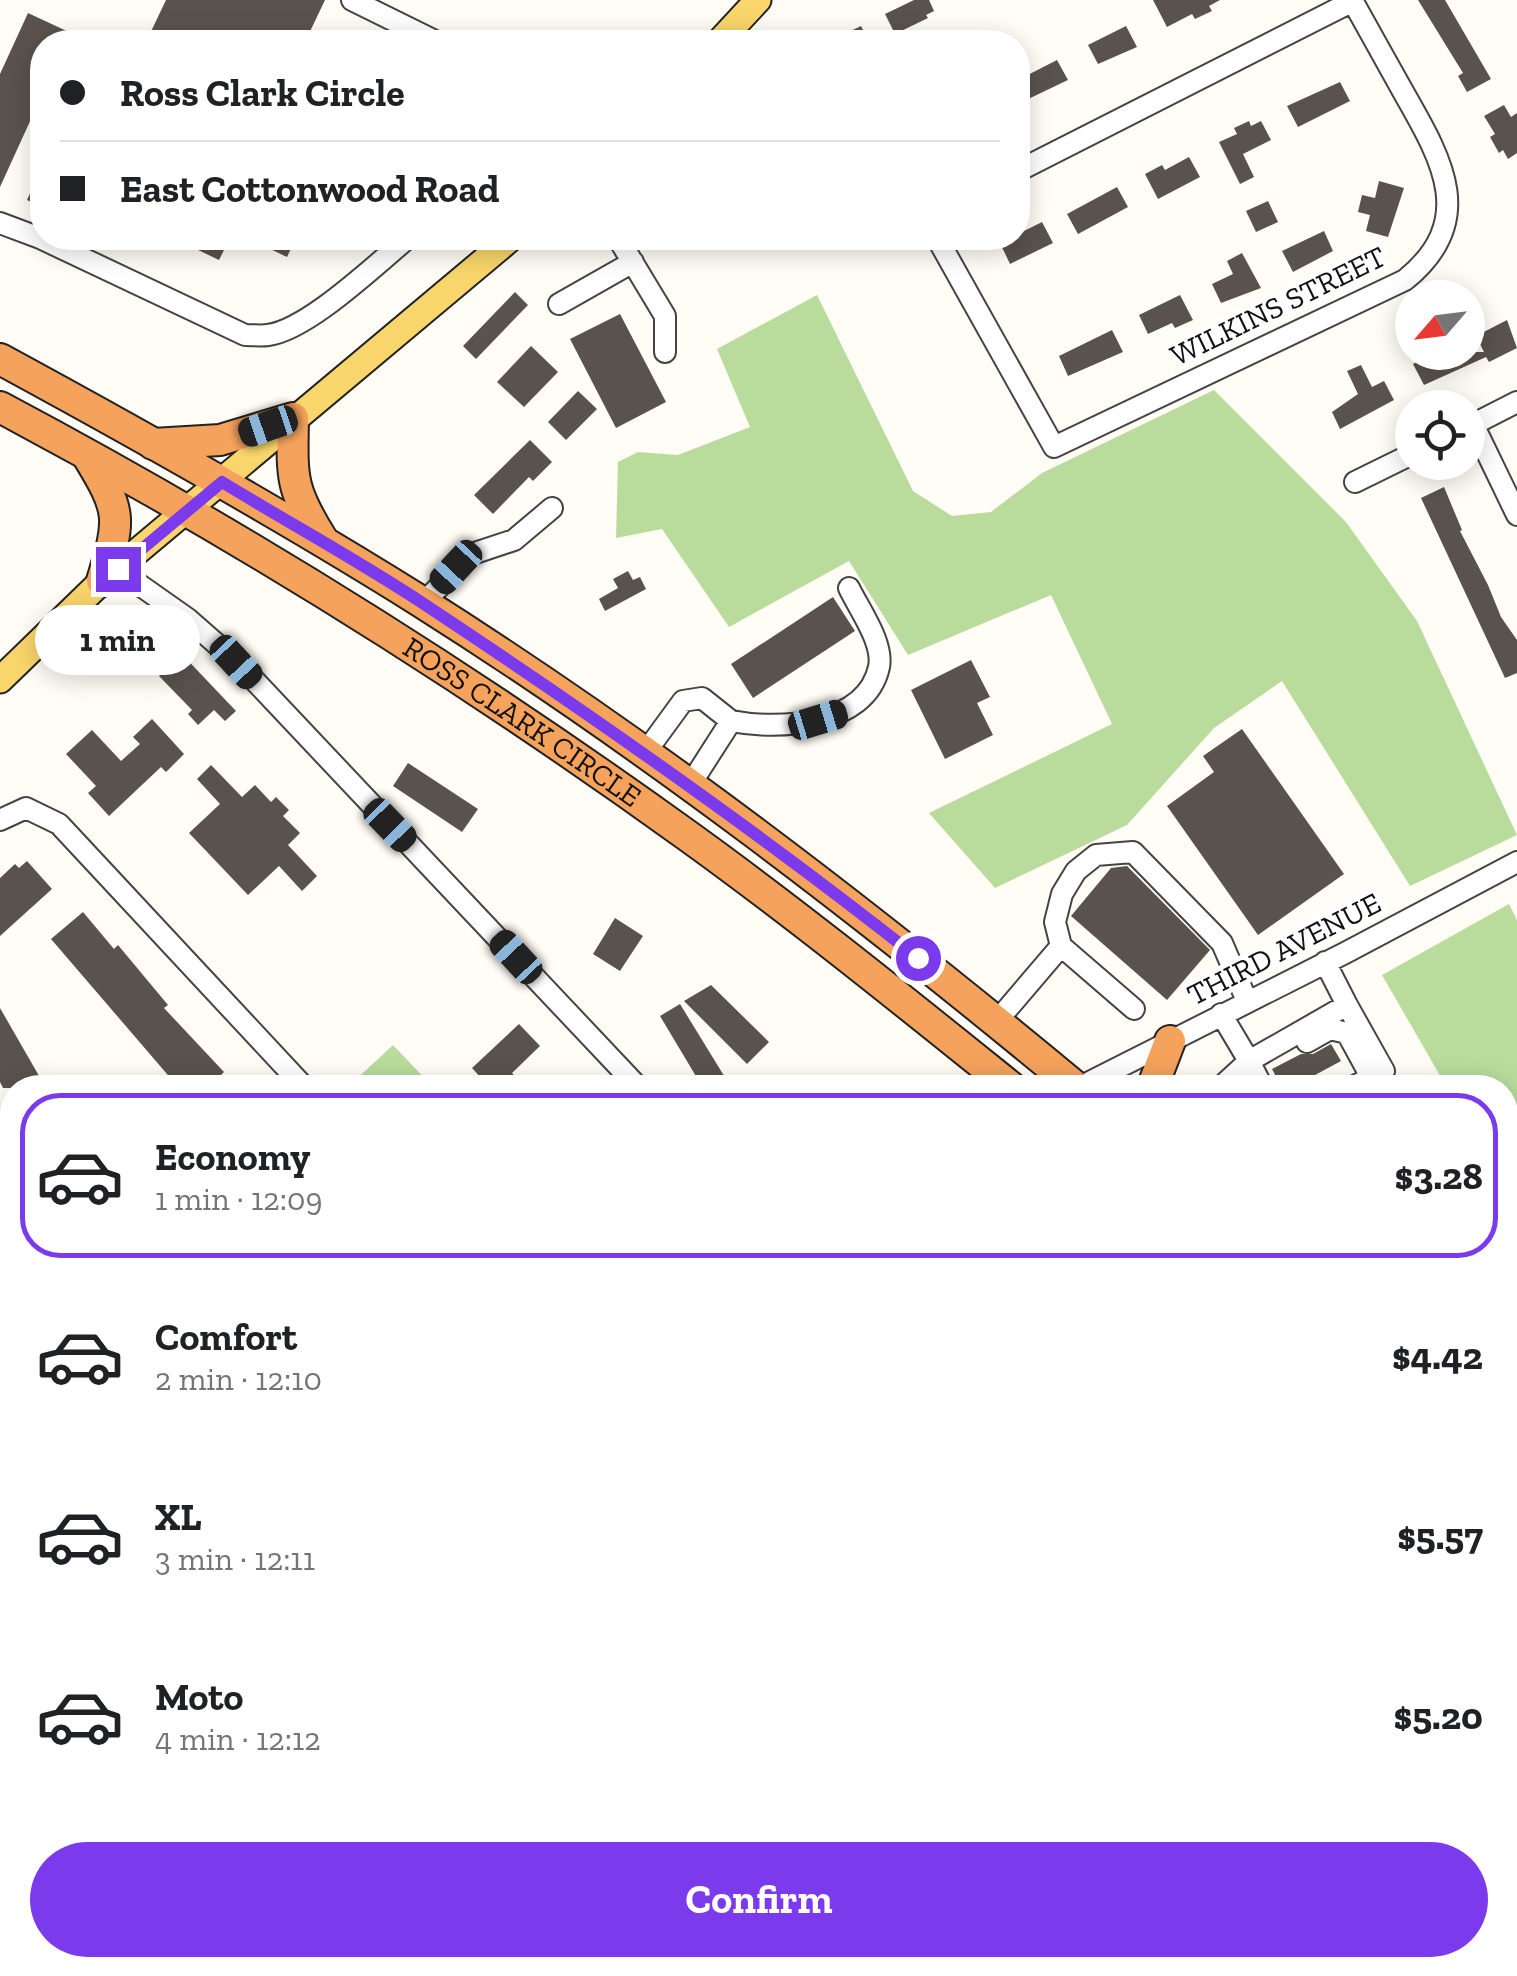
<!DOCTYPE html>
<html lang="en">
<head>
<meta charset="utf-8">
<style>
  :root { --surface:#fff; --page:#f6f6f6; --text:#202124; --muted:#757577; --line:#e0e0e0; --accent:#7c3aed }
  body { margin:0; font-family:"Zilla Slab",serif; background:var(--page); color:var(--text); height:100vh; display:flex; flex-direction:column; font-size:38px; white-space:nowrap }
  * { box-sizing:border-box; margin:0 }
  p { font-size:32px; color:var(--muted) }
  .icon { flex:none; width:55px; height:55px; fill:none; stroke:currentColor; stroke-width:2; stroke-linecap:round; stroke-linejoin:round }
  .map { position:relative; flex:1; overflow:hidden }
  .drawer { position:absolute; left:0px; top:1075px; width:1518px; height:902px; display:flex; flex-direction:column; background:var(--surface); border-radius:40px 40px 0 0; box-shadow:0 5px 25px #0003 }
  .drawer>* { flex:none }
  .hud { position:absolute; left:30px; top:30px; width:1000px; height:220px; border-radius:40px; box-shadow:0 5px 25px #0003; display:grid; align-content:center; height:220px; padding:0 30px; background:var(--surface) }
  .needle { width:65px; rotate:242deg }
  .tools { position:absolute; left:1395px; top:280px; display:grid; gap:20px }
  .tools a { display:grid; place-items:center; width:90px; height:90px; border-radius:50%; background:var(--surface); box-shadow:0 5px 25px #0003; font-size:50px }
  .end { position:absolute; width:45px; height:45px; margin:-22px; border:12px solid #7c3aed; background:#fff; box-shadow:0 0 0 5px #fff }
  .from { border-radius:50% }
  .bubble { position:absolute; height:70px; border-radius:35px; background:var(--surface); box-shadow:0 5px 25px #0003; font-size:32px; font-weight:800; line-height:70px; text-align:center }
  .car { position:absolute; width:30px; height:60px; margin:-30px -15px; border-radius:12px; box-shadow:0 0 8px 2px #0007; background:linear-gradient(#222 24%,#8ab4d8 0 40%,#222 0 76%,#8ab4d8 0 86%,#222 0) }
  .hud b { display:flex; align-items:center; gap:35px; height:95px; font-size:38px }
  .hud b+b { border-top:2px solid var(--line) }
  .hud i { width:25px; height:25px; background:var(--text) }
  ul { padding:18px 0 0; list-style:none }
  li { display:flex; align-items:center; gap:30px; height:165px; margin:0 20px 15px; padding:0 10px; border:5px solid transparent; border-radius:40px }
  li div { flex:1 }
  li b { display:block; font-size:38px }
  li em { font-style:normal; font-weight:800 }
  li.active { border-color:var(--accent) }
  li>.icon { width:90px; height:90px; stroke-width:1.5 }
  .primary-button { display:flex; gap:20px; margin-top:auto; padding:20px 30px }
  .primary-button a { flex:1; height:115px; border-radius:60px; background:var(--accent); color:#fff; font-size:40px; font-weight:800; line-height:115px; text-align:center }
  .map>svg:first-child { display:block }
</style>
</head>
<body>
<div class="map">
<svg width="1517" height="1976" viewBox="0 0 1517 1976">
  <rect width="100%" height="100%" fill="#fffdf5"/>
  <path fill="#b9dc9c" d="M817 295 913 491 952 516 991 512 1042 473 1214 390 1346 522 1417 621 1517 835 1410 886 1282 681 1214 728 1127 825 995 888 929 813 1112 724 1051 595 908 655 849 561 729 627 662 529 616 538 618 462 638 452 678 455 750 427 717 349Z
    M1509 904 1517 920V1298L1505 1305V1088L1430 1087 1442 1079 1382 975Z
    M393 1045 433 1087H348Z
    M0 1203 12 1224V1652L0 1659Z
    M1505 1665 1517 1678V1976H1137L1133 1965H1505Z"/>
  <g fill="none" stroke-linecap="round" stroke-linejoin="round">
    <path stroke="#3f96cf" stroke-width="5" d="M0 1572 12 1587
      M0 1700 2 1699
      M313 1965 319 1976
      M1256 1965 1265 1976"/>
  </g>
  <path fill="#5a524d" d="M166 0H325L305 42H146Z
    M914 0H929L934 11 926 15 928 18 895 34 885 14Z
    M1153 0H1220L1209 6 1212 11 1195 19 1192 14 1167 27Z
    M1418 0H1445L1491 79 1467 92 1458 76 1463 73Z
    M28 13 71 33 67 42H42V95L0 187V74Z
    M861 26 869 42H828Z
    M1126 26 1137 47 1098 64 1088 45Z
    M1057 60 1068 80 1024 101 1018 89V80Z
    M1340 82 1350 101 1298 127 1287 106Z
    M1504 105 1511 117 1517 113V153L1508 159 1503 150 1499 153 1490 137 1495 134 1484 116Z
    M1249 121 1251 126 1261 121 1271 140 1243 154 1254 177 1240 184 1219 142 1237 134 1234 128Z
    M1189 157 1200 177 1158 199 1145 174 1162 165 1165 170Z
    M42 167V207L27 200Z
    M1379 181 1404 188 1388 237 1366 231 1370 215 1358 212 1362 195 1375 198Z
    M1117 187 1128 207 1078 234 1067 214Z
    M1268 201 1278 222 1256 232 1246 211Z
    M1042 222 1053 243 1010 264 1000 243 1018 238V234Z
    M1324 231 1333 251 1293 272 1282 251Z
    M173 238H230L219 260Z
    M247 238H296L287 257Z
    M1242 253 1261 288 1221 303 1212 284 1233 274 1227 261Z
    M515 292 528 305 476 359 463 346Z
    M1180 295 1193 320 1175 328 1172 323 1148 334 1139 315Z
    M620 314 666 402 616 428 570 339Z
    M1507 320 1517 348 1489 362 1486 357 1424 385 1413 364 1436 352H1484L1476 336Z
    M1112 330 1123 352 1068 376 1059 356Z
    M531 346 558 372 524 407 497 382Z
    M1361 365 1372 387 1384 381 1394 400 1340 429 1332 412 1358 394 1347 371Z
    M578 391 597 409 566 440 548 422Z
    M530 440 552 462 533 481 529 477 493 514 474 495Z
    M1444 487 1462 530 1460 531 1488 585 1501 617 1517 640V673L1505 678 1421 498Z
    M628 571 633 580 640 577 646 589 605 611 599 599 618 588 613 579Z
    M833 597 855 631 753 698 731 664Z
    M177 649 236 711 225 721 214 710 198 725 188 714 192 710 159 676 172 664 167 659Z
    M971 660 990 697 977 703 993 735 945 759 911 690Z
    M152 719 184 754 166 772 161 767 109 816 88 793 96 786 66 754 92 730 121 761 140 744 133 737Z
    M1242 729 1344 874 1258 935 1167 806 1214 772 1203 756Z
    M408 763 478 809 462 832 393 786Z
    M211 765 242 797 255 785 271 802 276 797 289 810 283 816 300 833 288 845 317 876 302 891 279 866 248 895 189 833 220 804 197 779Z
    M27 861 52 889 0 936V878L15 864 19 868Z
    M1127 866 1210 950 1167 1000 1071 916 1111 868Z
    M83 912 114 949 118 945 168 1005 164 1008 224 1072 218 1078 227 1088H179L51 939Z
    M615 918 643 936 620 971 593 954Z
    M711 985 769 1042 747 1064 684 1001Z
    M680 1004 726 1079 712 1088H703L660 1016Z
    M0 1008 46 1088H3L0 1082Z
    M519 1024 540 1046 512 1073 526 1088H490L472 1068Z
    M1331 1044 1341 1061 1291 1088H1282L1272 1069 1301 1054H1313Z"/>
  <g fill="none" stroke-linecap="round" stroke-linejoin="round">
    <g stroke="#444" stroke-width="24">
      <path id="minor" d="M352 0 437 42
        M1018 171 1353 1
        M0 223 40 238 245 335C252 335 261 336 268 335 308 330 376 264 408 238
        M618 238 665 316V352
        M937 238 1054 447 1405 280C1478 221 1442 160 1405 95 1387 63 1370 32 1352 0
        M559 304 633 262
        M1473 424 1517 515
        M1468 427 1517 402
        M1355 482 1412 454
        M117 569 188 619 237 662 639 1088
        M423 603 472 554 514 540 552 508
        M731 721C777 730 866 727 879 667 884 643 859 609 849 588
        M645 753 683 701 702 698 731 721 690 785
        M0 820 26 808 59 824 305 1088
        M1061 946 1055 922 1062 894 1076 871 1096 855 1133 852 1222 943 1247 1001
        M1347 1005 1384 1071 1351 1088
        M1221 1014 1249 1061 1225 1083 1227 1088
        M997 1021 1061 946 1134 1009
        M1307 1042 1330 1029 1347 1033 1371 1077
        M1078 1088 1345 953 1517 862
        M1263 1088 1249 1061 1347 1005 1325 962
        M0 1166 12 1187
        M1505 1422 1517 1414
        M0 1682 12 1675
        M549 1965 552 1976
        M831 1965 835 1976
        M1119 1965 1122 1976
        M383 1976 390 1965"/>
    </g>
    <g stroke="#222" stroke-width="29">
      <path id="major" d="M719 42 758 0
        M0 680 102 581 511 238"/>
    </g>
    <g stroke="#222" stroke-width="34">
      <g id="highway">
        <path d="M0 359C142 436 283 515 420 601 651 747 867 914 1077 1088"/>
        <path id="s1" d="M0 407C239 534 469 678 688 836 799 916 905 1002 1012 1088"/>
        <path d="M153 444 220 440 293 418C292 477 290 488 322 539"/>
        <path d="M87 455C122 512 121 518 102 581"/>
        <path d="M1152 1088 1170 1041"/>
        <path d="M1505 1490 1517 1502"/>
        <path d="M1505 1551 1517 1564"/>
      </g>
    </g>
    <use href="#minor" stroke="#fff" stroke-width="20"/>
    <use href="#major" stroke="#f9d66b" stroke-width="25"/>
    <use href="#highway" stroke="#f5a25d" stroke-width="30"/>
  </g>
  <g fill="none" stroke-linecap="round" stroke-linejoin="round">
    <path stroke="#7c3aed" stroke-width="12" d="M118 569 222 482C289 523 359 561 424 604 593 716 759 832 918 958"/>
  </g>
  <g text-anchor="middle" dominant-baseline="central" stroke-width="10" stroke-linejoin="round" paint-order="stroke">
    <g font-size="30" fill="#111" stroke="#fff">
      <text transform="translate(1278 306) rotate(-26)">WILKINS STREET</text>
      <text stroke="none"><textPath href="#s1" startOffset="610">ROSS CLARK CIRCLE</textPath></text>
      <text transform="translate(1284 949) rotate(-27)">THIRD AVENUE</text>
    </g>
  </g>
</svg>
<div class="tools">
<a><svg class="needle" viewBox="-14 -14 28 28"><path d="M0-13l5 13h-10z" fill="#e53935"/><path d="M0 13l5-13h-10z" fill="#757577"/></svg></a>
<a><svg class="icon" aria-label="locate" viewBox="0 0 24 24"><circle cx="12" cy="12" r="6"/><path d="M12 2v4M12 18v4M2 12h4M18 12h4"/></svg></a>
</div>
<i class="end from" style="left:918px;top:958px"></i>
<i class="end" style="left:118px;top:569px"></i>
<div class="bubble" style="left:35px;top:605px;width:165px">1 min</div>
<i class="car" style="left:268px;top:426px;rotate:251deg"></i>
<i class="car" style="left:456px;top:567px;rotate:223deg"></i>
<i class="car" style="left:236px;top:662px;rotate:137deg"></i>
<i class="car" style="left:818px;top:720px;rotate:73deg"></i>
<i class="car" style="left:390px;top:825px;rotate:136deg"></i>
<i class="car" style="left:516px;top:957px;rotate:317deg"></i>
<div class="hud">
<b><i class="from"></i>Ross Clark Circle</b>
<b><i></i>East Cottonwood Road</b>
</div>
<section class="drawer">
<ul>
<li class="active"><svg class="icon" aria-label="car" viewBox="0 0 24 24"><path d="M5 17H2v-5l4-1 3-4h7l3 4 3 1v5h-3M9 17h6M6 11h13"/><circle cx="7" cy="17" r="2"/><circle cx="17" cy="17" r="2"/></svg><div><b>Economy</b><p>1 min · 12:09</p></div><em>$3.28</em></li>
<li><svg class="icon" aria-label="car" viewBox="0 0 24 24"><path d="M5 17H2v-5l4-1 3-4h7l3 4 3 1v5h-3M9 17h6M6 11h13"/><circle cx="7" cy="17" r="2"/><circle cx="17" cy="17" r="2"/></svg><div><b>Comfort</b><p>2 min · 12:10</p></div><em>$4.42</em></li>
<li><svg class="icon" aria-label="car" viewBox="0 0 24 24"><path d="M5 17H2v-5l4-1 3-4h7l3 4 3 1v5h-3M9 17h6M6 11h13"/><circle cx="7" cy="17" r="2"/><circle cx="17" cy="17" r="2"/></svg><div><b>XL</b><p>3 min · 12:11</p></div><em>$5.57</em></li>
<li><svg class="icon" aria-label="car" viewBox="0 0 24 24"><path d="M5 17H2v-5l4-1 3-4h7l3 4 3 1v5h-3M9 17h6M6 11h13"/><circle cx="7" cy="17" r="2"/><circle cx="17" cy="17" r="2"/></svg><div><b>Moto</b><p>4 min · 12:12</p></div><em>$5.20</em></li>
</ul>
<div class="primary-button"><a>Confirm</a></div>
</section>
</div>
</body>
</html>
